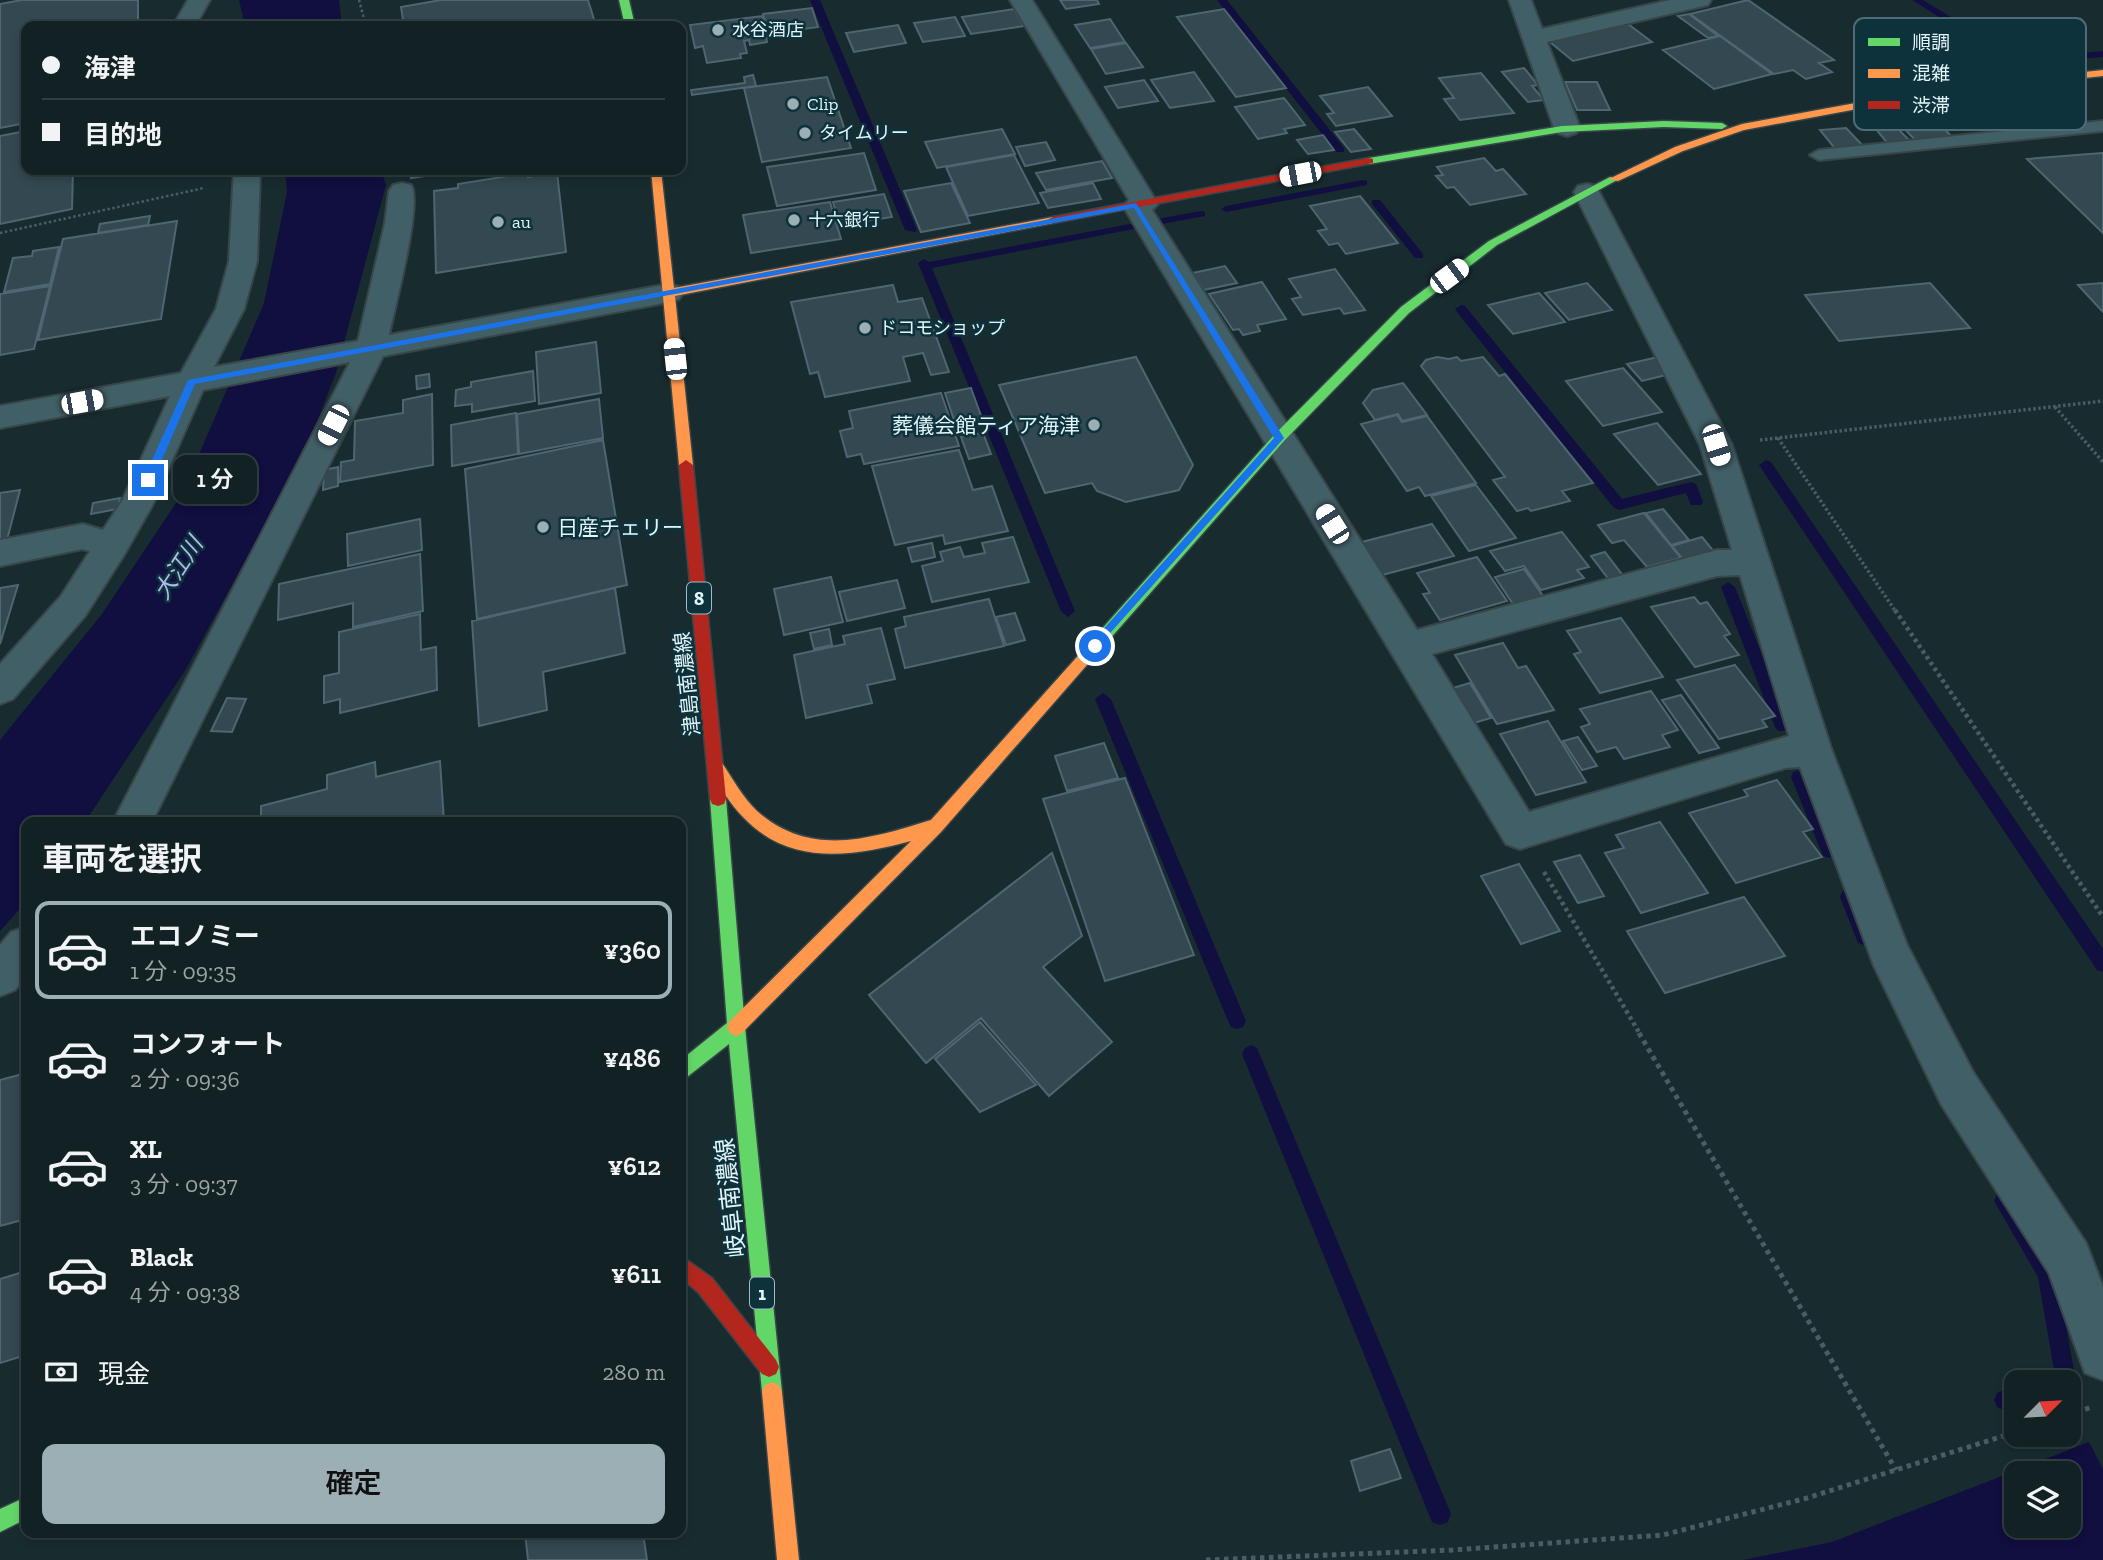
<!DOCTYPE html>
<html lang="ja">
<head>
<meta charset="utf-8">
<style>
  :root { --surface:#122124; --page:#1b292c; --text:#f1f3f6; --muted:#9ca3a6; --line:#313e41; --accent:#9bafb4 }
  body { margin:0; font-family:"Zilla Slab","Noto Sans JP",serif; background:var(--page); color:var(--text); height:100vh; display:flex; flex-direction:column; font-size:26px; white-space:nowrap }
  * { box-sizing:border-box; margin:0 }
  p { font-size:23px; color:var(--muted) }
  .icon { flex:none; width:38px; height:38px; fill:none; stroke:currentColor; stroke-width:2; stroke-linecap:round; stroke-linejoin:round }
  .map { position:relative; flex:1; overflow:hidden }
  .panel { position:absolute; left:21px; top:817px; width:665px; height:721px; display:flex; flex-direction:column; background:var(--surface); border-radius:14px; box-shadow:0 4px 10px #0003,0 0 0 2px var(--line) }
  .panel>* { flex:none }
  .guide { position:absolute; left:21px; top:21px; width:665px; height:154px; border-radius:14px; box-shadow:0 4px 10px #0003,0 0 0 2px var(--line); display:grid; align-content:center; height:154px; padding:0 21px; background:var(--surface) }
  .needle { width:46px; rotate:66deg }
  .buttons { position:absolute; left:2004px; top:1370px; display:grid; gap:14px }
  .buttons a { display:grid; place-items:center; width:77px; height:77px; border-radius:14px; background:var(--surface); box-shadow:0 4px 10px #0003,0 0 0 2px var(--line); font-size:35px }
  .end { position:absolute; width:32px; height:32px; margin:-16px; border:9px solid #1a73e8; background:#fff; box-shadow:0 0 0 4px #fff }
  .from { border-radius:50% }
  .bubble { position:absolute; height:49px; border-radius:14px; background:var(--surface); box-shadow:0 4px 10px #0003,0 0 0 2px var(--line); font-size:23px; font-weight:600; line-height:49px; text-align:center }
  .car { position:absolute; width:21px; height:42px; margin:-21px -10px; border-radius:9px; box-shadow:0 0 5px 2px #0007; background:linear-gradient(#fff 24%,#345 0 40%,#fff 0 76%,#345 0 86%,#fff 0) }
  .guide b { display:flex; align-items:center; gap:24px; height:66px; font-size:26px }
  .guide b+b { border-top:2px solid var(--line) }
  .guide i { width:18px; height:18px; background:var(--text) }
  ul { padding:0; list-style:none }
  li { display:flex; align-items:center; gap:21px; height:98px; margin:0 14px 10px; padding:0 7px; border:4px solid transparent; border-radius:14px }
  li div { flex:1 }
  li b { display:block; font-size:26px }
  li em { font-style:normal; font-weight:600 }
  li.selected { border-color:var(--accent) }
  li>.icon { width:63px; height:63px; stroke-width:1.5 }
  h2 { padding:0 21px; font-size:32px; line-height:84px }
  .pay { display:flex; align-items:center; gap:18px; height:77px; padding:0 21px; font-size:26px }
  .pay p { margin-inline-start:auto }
  .primary-button { display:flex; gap:14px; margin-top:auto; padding:14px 21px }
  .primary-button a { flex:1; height:80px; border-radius:14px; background:var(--accent); color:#111; font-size:28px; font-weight:600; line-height:80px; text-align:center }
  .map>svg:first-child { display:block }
</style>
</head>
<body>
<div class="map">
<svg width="2103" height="1560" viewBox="0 0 2103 1560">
  <rect width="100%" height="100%" fill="#182c30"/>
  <path fill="#110e40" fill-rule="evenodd" d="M239 0H339L342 26H245Z
    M285 170H381L386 185 336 373 306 449 186 669 85 822H26V902L0 931V740L102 614 182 494 264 303 287 192Z
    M2089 1442 2103 1469V1560H1743L1832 1542ZM2016 1474H2068V1526H2016Z"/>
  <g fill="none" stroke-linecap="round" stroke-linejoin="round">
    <path fill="#110e40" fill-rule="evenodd" d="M810 0H820L917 230 915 232 905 230Z
      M1217 0H1227L1344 148V152H1336Z
      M1912 0H1923L2019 59 2103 51V57L2014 64Z
      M1363 180 1367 181V185L1226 212 1221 209 1226 206Z
      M1372 200H1380L1423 254V258H1415L1372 204Z
      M1201 211 1205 212V216L1162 224 1156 221 1162 218Z
      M1130 224 1134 225V229L932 268 1075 611 1068 617 1061 611 918 263 924 259 929 262Z
      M1461 305 1465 306 1622 499 1691 482 1696 484 1703 502 1701 505H1691L1686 493 1619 510 1614 508 1457 312 1455 309Z
      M1766 460 1771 462 2103 949V972L2097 970 1761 468 1759 465Z
      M1728 582 1735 587 1791 727 1788 731H1778L1775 727 1721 587Z
      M1103 693 1111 699 1246 1021 1243 1027 1237 1029 1231 1027 1228 1021 1095 699Z
      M1799 770 1805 772 1807 777 1837 851 1835 856 1829 858 1823 856 1821 851 1791 777 1793 772Z
      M1848 889 1854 892 1873 937 1870 943 1864 945 1858 943 1840 897 1842 892Z
      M1251 1045 1257 1048 1451 1514 1448 1522 1440 1525 1432 1522 1242 1054 1245 1048Z
      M2004 1191 2011 1194 2057 1274 2075 1377 2072 1384 2068 1386V1382H2040L2043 1375 2054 1370 2038 1277 1994 1201 1997 1194Z
      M2016 1385V1405L2004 1410 1997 1407 1994 1400 1997 1393Z"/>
  </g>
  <path fill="#334851" stroke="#4e6671" stroke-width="2" d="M22 0H138V26H26V123L0 128V4Z
    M441 0H588L596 26H404L401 7Z
    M1060 0H1097L1099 4 1066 9Z
    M1748 0 1834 60 1819 63 1832 72 1806 79 1793 70 1774 74 1690 14Z
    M812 8 818 27 768 34 763 14Z
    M1014 9 1024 26 971 34 962 17Z
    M1224 9 1286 88 1236 97 1177 17Z
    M1689 14 1718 36 1708 38 1678 16Z
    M762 16 769 38H766L767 42 750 45 749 40 744 41 747 53 740 54 741 58 707 63 703 46 695 48 690 25Z
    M955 17 965 36 923 42 914 23Z
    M1110 19 1125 42 1090 48 1075 25Z
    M1628 24 1652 42 1573 61 1550 42Z
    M898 25 906 43 854 52 846 33Z
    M1720 36 1772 74 1714 89 1663 50Z
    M1126 43 1143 67 1106 74 1091 49Z
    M1524 68 1538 85 1532 86 1544 100 1528 102 1502 72Z
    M1194 72 1214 101 1170 108 1151 80Z
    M1481 73 1514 113 1460 120 1444 99 1454 98 1439 78Z
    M753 75 756 86 692 95 691 90 745 83 744 77Z
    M827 77 851 148 762 162 744 88Z
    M1144 80 1158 101 1118 108 1105 87Z
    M1565 82H1597L1610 110H1577Z
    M1368 87 1392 116 1336 126 1327 114 1334 113 1320 96Z
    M1284 98 1305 125 1284 129 1287 133 1258 139 1235 107Z
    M1935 119 1953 138 1916 141 1898 122Z
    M1895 126 1912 143 1889 145 1874 127Z
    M1846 128 1865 148 1837 151 1820 130Z
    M1002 129 1015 154 937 168 925 142Z
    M1354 129 1371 149 1351 152 1335 132Z
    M26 131V170H73L72 209 0 224V136Z
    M1323 135 1334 150 1308 154 1297 140Z
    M1046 142 1055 160 1025 166 1016 147Z
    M864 153 876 190 777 206 767 167Z
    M2102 153 2103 154V233L2027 159Z
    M1014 155 1039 203 968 216 946 167Z
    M1484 158 1496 171 1503 169 1526 194 1470 205 1454 187 1447 188 1436 176 1443 175 1437 167Z
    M1102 161 1112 178 1046 190 1036 173Z
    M411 170H433V175L411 178Z
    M557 172 566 252 436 273 434 191 458 188V184L528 173V177Z
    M951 183 970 223 921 232 904 191Z
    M1093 183 1101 199 1048 208 1040 193Z
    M884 194 892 217 840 225 833 202Z
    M1360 196 1398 243 1346 254 1338 243 1329 245 1318 231 1327 229 1310 206Z
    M830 202 841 239 751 253 743 215Z
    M150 216 148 225 98 233 100 224Z
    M177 221 161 319 38 340 63 239Z
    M59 247 50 284 4 292 13 258 32 256 33 251Z
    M1225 266 1237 283 1204 290 1193 273Z
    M1335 269 1365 310 1344 314 1340 308 1303 315 1292 299 1301 297 1289 279Z
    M1262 282 1286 319 1257 325 1260 331 1243 335 1239 329 1233 330 1209 294Z
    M1587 283 1612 310 1569 320 1545 293Z
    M1930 283 1970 328 1839 341 1805 295Z
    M2103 283V312L2078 285Z
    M893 285 898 302 922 298 949 372 931 375 923 353 903 357 910 381 825 397 818 372 810 374 791 302Z
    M50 286 34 349 0 355V294Z
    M1539 293 1565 322 1513 334 1488 305Z
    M596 342 601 393 539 404 536 352Z
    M1136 357 1193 465 1179 490 1126 502 1097 491 1092 483 1045 493 999 385Z
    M1437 357 1449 359 1457 357 1461 361 1483 357 1499 376 1505 374 1593 483 1562 491 1570 501 1531 511 1528 508 1517 511 1493 480 1505 477 1421 366 1426 360Z
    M1658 357 1666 375 1642 381 1627 364Z
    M1623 368 1662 412 1603 426 1566 381Z
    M533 371 535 401 472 412V404L455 406 456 390 471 387V382Z
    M429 374 430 387 417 389 416 376Z
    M1403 383 1427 415 1402 421 1398 414 1375 420 1363 403 1373 390Z
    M971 388 984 424 957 429 945 393Z
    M941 393 959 446 864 464 861 454 847 457 840 431 853 428 849 411Z
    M432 394 433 465 340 482 341 462 354 460 355 421 403 413V400Z
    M599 399 603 438 519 454 517 414Z
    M516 413 518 454 452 466 451 425Z
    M1397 415 1402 422 1427 416 1476 483 1425 496 1419 487 1407 491 1361 424Z
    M1657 423 1701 474 1658 485 1614 434Z
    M983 433 991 454 969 459 961 437Z
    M603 440 627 585 477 619 465 469Z
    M959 450 973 490 992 486 1008 531 945 544 943 535 895 545 872 466Z
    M338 467V486L323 490 324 470Z
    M1476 485 1516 538 1469 551 1431 496Z
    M20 490 7 540 0 542V493Z
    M120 498 118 509 91 514 93 503Z
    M1663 509 1689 540 1671 545 1646 513Z
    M1644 513 1681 558 1647 567 1624 540 1612 543 1598 525Z
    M420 519 422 550 348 566 347 534Z
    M1432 524 1454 556 1382 575 1362 542Z
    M1562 532 1589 567 1577 570 1584 578 1541 590 1524 566 1505 571 1490 551Z
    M1013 537 1029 582 932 602 922 566 943 561 940 552 960 547 964 557 985 553 982 543Z
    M1702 537 1715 553 1685 562 1672 546Z
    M932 543 935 557 912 562 908 548Z
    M1605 552 1624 577 1610 581 1591 556Z
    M420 554 423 611 353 627V603L278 620 279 584Z
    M1477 557 1507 601 1440 620 1423 594 1430 593 1417 573Z
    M1524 569 1543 596 1513 604 1495 577Z
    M831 577 843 622 784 635 774 589Z
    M897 580 905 608 847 621 839 592Z
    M18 585 0 644V588Z
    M615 588 625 653 543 672 547 710 479 726 472 621Z
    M1694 597 1700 604 1707 602 1730 634 1724 636 1739 655 1695 667 1651 607Z
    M989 599 1004 646 905 668 895 629 906 626 904 617Z
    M1015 613 1025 640 1006 645 996 617Z
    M420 614 421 650 436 647 437 690 340 713V699L324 703V676L339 673V632Z
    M1621 618 1663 677 1600 693 1574 654 1581 652 1567 631Z
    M881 628 895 679 867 685 872 703 806 718 794 655 845 644 843 636Z
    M829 629 832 645 814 649 810 633Z
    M1503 643 1518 668 1526 666 1554 710 1497 724 1455 655Z
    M1735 665 1775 716 1762 720 1767 727 1719 739 1677 680Z
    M1470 683 1491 718 1470 724 1449 689Z
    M1651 691 1678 730 1662 735 1670 747 1624 759 1616 747 1597 752 1581 727 1590 724 1580 709Z
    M1681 695 1719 748 1699 753 1662 700Z
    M227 698 246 699 232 732 211 731Z
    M1548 721 1586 782 1536 795 1500 734Z
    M1578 737 1597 766 1582 770 1563 741Z
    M1104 743 1118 778 1067 791 1055 756Z
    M440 761 444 822H261V806L327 789V775L375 762 376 777Z
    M1125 778 1194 955 1105 981 1043 799Z
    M1777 780 1813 829 1803 832 1822 857 1736 883 1689 813 1748 796 1744 790Z
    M1660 822 1708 893 1641 913 1605 853 1624 848 1616 835Z
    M1052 853 1082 936 1043 967 1112 1042 1049 1096 981 1018 926 1063 869 995Z
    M1580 855 1604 896 1578 903 1554 862Z
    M1519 864 1560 931 1521 944 1481 876Z
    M1744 897 1785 956 1665 993 1627 931Z
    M980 1022 1036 1085 980 1112 935 1059Z
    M26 1073V1219L0 1226V1080Z
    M26 1271V1355L0 1363V1279Z
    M1390 1449 1401 1478 1360 1491 1351 1461Z
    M525 1533H643L647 1560H528Z"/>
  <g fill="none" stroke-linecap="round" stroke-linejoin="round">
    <g stroke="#384649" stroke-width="4">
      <path id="lane" d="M2103 121V131L1819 160 1810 155 1819 150Z"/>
    </g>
    <g stroke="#384649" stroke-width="4">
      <path id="street" d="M188 0H210L195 26H173Z
        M1010 0H1032L1158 204 1152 210 1417 630 1717 550H1732L1700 445 1574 192 1578 186 1587 184 1596 186 1732 445 1832 751 1907 945 1973 1072 2086 1243 2103 1287V1380L2085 1373 2049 1273 1941 1104 1874 966 1800 767 1785 768 1520 849 1506 844 1123 206 1129 200ZM1740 575 1789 736 1529 812 1432 654 1717 576Z
        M1509 0H1531L1542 29 1670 0H1711L1708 5 1547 42 1580 128 1576 133 1567 136 1558 133 1554 128Z
        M234 170H260L257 261 244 309 214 367 358 341 385 223 389 191 393 185 402 183 411 185C423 202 394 310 389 335L669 284 679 287 683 293 679 299 669 302 383 356 152 822H113L350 362 203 390 153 504 124 555 85 616 13 699 0 704V664L61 596 90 551 82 549 0 566V540L83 524 103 530 122 501 170 396 0 428V406L181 373 216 309 229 261Z
        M26 927V977L15 990 0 996V945L11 932Z"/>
    </g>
    <g stroke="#384649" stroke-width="3">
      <path id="fast" d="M619 0H629L635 26H625Z
        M1664 121 1722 123 1727 126 1722 129 1664 127 1562 132 1369 164 1364 161 1369 158 1562 126Z
        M1610 177 1619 179 1497 245 1409 313 1284 441 1086 666H1076L1074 662 1076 658 1274 435 1401 307 1489 241Z
        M718 792 724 794 726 799 745 1027 782 1392 779 1399 772 1402 765 1399 762 1392 729 1044 687 1077 681 1080V1060L727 1023 710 799 712 794Z
        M26 1497V1519L0 1532V1509Z"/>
    </g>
    <g stroke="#384649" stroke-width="3">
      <path id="slow" d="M2103 70V76L1943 93 1744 130 1683 151 1618 181 1609 179 1675 147 1742 124 1943 87Z
        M651 170H661L674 288 1053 217 1059 220 1053 223 675 296 693 465 686 470 679 465Z
        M1081 656 1086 658 1088 662 1086 666 941 832 742 1033 736 1036 730 1033 727 1027 730 1021 911 841C852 857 789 866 743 817 730 804 721 788 710 773L708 768 710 763H722C733 779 743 798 757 811 810 858 870 839 931 820L1076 658Z
        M772 1382 779 1385 782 1392 799 1560H777L762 1392 765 1385Z"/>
    </g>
    <g stroke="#384649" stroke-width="3">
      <path id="jam" d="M1369 158 1373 159V163L1053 223 1047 220 1053 217Z
        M686 460 693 465 726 799 724 804 718 806 712 804 710 799 679 465Z
        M681 1256 712 1278 776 1360 779 1367 776 1374 769 1377 762 1374 698 1292 681 1278Z"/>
    </g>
    <path stroke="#485e63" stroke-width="2.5" stroke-dasharray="2.5 2.5" stroke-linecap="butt" d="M359 0 366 26
      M0 233 204 188"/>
    <path stroke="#485e63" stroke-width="3.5" stroke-dasharray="2.5 2.5" stroke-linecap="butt" d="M2055 407 2103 462
      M1778 438 1896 612
      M1760 440 2103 401"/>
    <path stroke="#485e63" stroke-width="4.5" stroke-dasharray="3.5 3.5" stroke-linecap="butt" d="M1895 610 2103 917
      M1544 872 1640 1034"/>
    <path stroke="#485e63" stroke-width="5" stroke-dasharray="4.5 4.5" stroke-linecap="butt" d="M1639 1033 1896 1470
      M2068 1415 2092 1407
      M1206 1560 1453 1550 1663 1535 1807 1498 2016 1432"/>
    <use href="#lane" fill="#415f66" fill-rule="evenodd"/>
    <use href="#street" fill="#415f66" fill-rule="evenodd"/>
    <use href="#fast" fill="#63d668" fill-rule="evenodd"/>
    <use href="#slow" fill="#ff974d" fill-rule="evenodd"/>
    <use href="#jam" fill="#b3261e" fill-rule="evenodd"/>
  </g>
  <path fill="#1a73e8" d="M1136 203 1284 438 1095 650 1091 649V643L1274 438 1134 208 195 384 153 480 148 484 143 480 188 380Z"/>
  <g fill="#9bafb4" stroke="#0e323b" stroke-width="2.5">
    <circle cx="718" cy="30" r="7"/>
    <circle cx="793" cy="104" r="7"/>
    <circle cx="805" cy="133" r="7"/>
    <circle cx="794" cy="220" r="7"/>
    <circle cx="498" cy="222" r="7"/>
    <circle cx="865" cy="328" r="7"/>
    <circle cx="1094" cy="425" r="7"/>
    <circle cx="543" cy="527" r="7"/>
  </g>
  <g text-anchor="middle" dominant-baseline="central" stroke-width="5" stroke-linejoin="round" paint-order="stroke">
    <g font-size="18" fill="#e2f5fb" stroke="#0e323b" text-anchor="start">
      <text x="732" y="30">水谷酒店</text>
      <text x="807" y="104">Clip</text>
      <text x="819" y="133">タイムリー</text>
      <text x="808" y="220">十六銀行</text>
      <text x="512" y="222">au</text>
      <text x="879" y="328">ドコモショップ</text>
    </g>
    <g fill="#0e323b" stroke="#a2bac1" stroke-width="2">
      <rect x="687" y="582.5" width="24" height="31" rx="5"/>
      <rect x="750" y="1277.5" width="24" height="31" rx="5"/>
    </g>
    <g font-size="19" font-weight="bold" fill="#e2f5fb">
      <text x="699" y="598">8</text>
      <text x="762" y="1293">1</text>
    </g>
    <g font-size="21" fill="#e2f5fb" stroke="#0e323b" text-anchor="end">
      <text x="1080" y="425">葬儀会館ティア海津</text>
      <text x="557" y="527" text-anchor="start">日産チェリー</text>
    </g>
    <g font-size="21" fill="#e2f5fb" stroke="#0e323b">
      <text transform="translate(687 684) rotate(-96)">津島南濃線</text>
    </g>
    <g font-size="23" font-style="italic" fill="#b1baef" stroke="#0e323b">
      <text transform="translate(178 568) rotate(-57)">大江川</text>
    </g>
    <g font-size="24" fill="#e2f5fb" stroke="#0e323b">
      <text transform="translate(730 1198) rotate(-96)">岐阜南濃線</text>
    </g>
  </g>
  <rect x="1854" y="18" width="232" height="112" rx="10" fill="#0e323b" stroke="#4e6c75" stroke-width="2"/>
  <rect x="1868" y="38" width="32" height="8" fill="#63d668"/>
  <rect x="1868" y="69" width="32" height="9" fill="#ff974d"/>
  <rect x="1868" y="101" width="32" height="8" fill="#b3261e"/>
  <g font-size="19" fill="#e2f5fb">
    <text x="1912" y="49">順調</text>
    <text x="1912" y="80">混雑</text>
    <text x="1912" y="112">渋滞</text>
  </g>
</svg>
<div class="buttons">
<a><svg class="needle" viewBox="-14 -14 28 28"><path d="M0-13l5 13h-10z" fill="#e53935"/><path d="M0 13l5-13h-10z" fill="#9ca3a6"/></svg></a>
<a><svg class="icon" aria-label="layers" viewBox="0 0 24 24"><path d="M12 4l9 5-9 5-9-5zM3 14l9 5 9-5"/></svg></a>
</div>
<i class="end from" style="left:1095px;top:646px"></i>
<i class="end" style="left:148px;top:480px"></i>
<div class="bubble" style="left:173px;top:455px;width:84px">1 分</div>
<i class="car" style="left:1300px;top:174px;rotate:259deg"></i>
<i class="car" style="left:1449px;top:276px;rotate:53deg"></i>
<i class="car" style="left:675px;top:359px;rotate:354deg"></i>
<i class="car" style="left:82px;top:402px;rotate:80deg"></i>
<i class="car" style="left:333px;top:425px;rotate:207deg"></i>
<i class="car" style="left:1716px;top:445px;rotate:162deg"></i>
<i class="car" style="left:1332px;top:524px;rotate:328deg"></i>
<div class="guide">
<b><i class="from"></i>海津</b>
<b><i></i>目的地</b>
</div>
<section class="panel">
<h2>車両を選択</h2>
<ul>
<li class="selected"><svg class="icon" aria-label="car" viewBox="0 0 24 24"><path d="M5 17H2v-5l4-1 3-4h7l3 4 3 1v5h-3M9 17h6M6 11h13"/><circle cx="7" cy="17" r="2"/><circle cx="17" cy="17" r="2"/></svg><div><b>エコノミー</b><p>1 分 · 09:35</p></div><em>¥360</em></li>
<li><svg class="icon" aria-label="car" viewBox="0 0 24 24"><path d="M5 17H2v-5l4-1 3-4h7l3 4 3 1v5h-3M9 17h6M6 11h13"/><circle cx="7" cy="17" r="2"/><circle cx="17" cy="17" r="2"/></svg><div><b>コンフォート</b><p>2 分 · 09:36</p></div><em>¥486</em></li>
<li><svg class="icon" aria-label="car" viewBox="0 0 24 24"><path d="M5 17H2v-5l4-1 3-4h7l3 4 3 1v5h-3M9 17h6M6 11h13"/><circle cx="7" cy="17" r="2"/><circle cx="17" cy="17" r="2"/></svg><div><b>XL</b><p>3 分 · 09:37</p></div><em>¥612</em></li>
<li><svg class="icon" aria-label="car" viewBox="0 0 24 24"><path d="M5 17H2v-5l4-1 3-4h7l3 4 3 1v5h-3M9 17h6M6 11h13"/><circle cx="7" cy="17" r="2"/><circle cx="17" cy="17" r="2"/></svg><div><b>Black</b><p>4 分 · 09:38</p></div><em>¥611</em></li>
</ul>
<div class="pay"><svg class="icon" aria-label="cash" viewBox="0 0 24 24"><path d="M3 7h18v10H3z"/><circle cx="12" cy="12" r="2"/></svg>現金<p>280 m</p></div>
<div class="primary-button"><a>確定</a></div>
</section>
</div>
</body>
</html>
